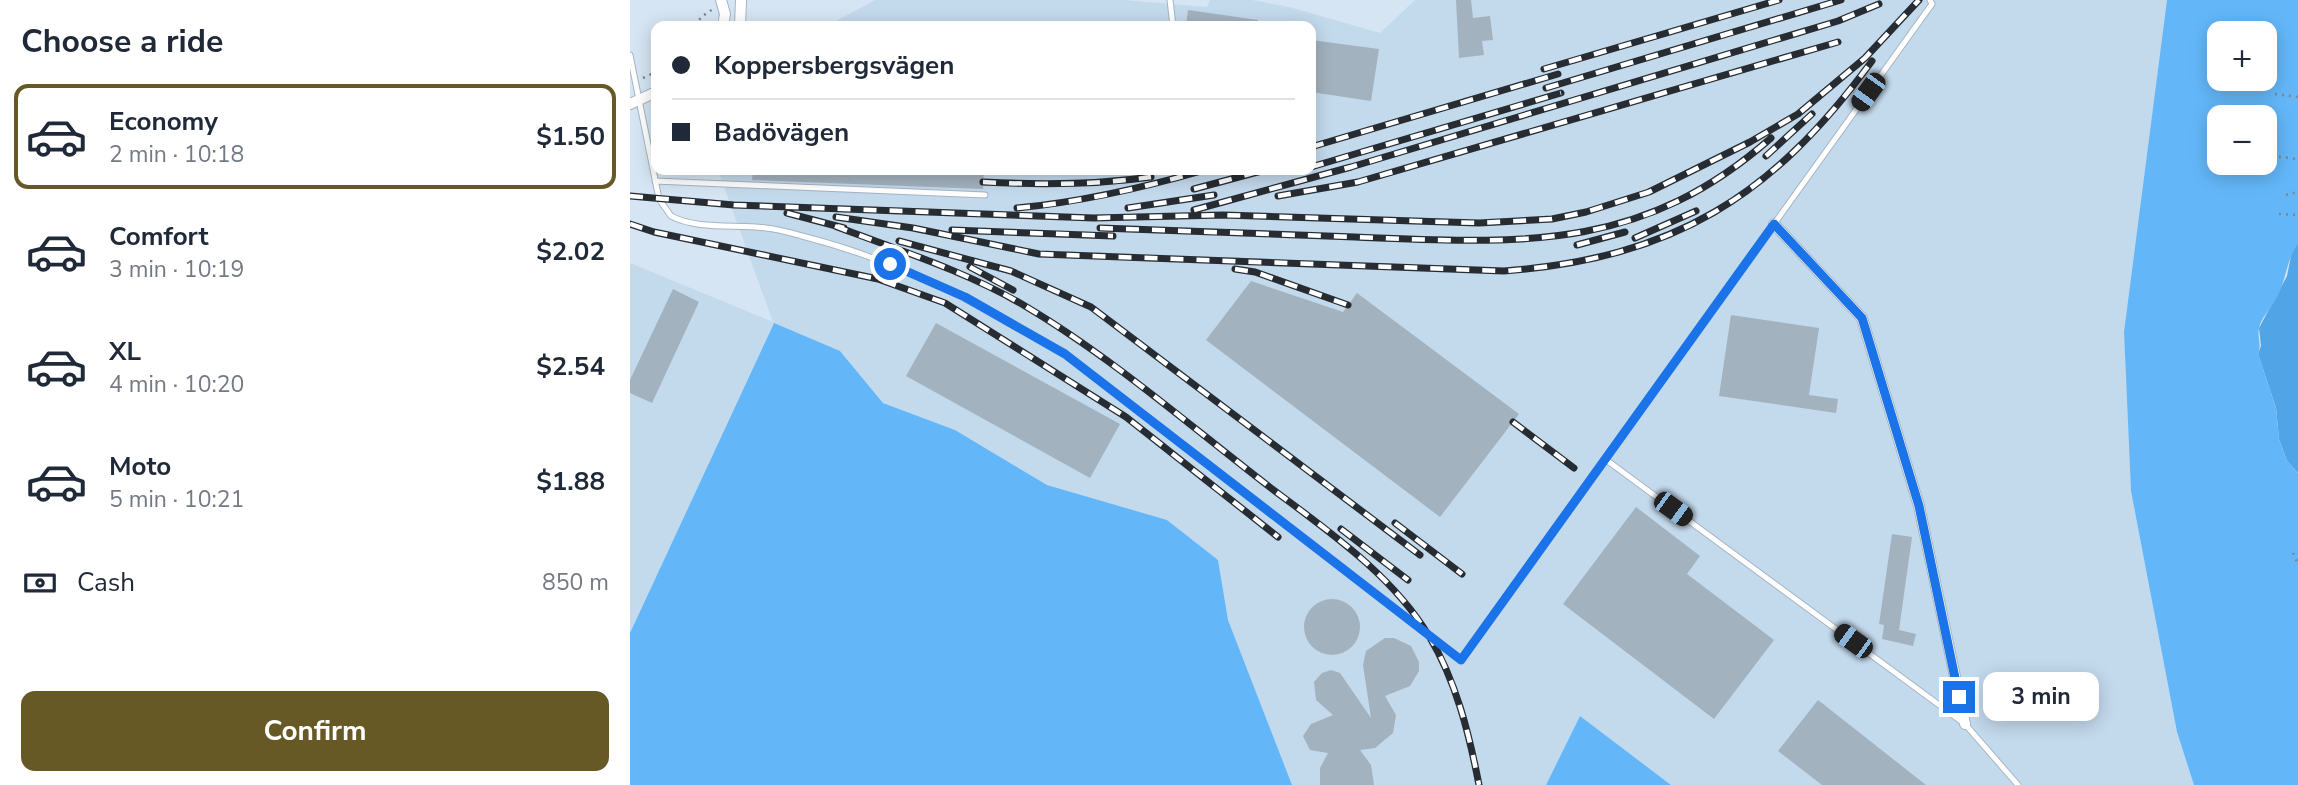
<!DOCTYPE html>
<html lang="en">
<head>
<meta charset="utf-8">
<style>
  :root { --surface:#fff; --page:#f2f2f3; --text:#1f2937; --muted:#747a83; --line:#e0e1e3; --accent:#665925 }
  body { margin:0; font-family:"Nunito Sans",sans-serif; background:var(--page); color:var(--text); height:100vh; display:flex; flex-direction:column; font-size:26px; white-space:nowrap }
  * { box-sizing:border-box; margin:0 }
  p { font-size:23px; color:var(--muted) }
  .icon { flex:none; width:38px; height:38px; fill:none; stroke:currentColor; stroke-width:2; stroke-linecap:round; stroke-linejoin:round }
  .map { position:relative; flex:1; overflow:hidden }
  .drawer { display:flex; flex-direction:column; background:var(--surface); width:630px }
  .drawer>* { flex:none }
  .hud { position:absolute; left:21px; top:21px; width:665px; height:154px; border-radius:14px; box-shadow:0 4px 18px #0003; display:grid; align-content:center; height:154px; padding:0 21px; background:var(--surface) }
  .fabs { position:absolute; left:1577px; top:21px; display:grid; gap:14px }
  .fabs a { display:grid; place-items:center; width:70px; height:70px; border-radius:14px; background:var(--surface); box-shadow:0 4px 18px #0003; font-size:35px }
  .end { position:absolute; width:32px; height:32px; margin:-16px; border:9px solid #1a73e8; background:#fff; box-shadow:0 0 0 4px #fff }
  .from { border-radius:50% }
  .bubble { position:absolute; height:49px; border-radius:14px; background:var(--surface); box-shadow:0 4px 18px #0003; font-size:23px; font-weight:700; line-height:49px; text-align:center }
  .car { position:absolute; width:21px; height:42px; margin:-21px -10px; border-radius:9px; box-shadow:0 0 5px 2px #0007; background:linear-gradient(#222 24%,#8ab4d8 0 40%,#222 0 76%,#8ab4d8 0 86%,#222 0) }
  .hud b { display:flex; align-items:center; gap:24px; height:66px; font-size:26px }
  .hud b+b { border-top:2px solid var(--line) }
  .hud i { width:18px; height:18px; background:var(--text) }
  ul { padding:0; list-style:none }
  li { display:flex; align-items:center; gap:21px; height:105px; margin:0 14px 10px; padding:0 7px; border:4px solid transparent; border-radius:14px }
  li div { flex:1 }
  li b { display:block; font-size:26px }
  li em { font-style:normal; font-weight:700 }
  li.on { border-color:var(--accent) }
  li>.icon { width:63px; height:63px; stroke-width:1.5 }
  h2 { padding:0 21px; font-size:32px; line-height:84px }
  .pay { display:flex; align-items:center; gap:18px; height:77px; padding:0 21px; font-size:26px }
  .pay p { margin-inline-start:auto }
  .primary-button { display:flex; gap:14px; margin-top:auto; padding:14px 21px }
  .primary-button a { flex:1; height:80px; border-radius:14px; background:var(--accent); color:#fff; font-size:28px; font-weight:700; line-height:80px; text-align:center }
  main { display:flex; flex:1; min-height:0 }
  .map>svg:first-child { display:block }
</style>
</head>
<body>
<main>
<section class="drawer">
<h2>Choose a ride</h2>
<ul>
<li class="on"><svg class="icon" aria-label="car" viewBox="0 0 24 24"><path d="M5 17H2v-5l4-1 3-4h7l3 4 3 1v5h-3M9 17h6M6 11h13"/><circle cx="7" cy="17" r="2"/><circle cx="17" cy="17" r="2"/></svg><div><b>Economy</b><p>2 min · 10:18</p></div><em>$1.50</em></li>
<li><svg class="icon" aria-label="car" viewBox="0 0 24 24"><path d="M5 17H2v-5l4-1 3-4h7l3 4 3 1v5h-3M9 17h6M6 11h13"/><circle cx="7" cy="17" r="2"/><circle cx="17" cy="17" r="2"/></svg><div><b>Comfort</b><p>3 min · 10:19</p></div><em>$2.02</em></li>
<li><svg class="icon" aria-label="car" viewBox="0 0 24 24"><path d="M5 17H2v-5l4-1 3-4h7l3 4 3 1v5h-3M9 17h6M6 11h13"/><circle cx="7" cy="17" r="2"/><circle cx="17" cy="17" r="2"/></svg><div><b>XL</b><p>4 min · 10:20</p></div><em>$2.54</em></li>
<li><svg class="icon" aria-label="car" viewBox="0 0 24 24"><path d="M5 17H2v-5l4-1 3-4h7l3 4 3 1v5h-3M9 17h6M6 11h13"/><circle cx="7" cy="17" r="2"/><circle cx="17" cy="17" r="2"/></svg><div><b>Moto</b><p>5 min · 10:21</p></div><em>$1.88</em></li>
</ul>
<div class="pay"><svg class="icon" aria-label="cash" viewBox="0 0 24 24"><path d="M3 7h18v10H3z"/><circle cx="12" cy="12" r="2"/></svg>Cash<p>850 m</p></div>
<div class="primary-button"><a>Confirm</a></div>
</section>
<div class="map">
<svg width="1668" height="785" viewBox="0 0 1668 785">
  <rect width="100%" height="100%" fill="#d5e5f3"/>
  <path fill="#c3d9ec" d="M245 0H493L577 7 580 0H622L659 7 750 33 785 0H1537L1494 332 1501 491 1547 732 1564 785H1041L950 716 916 785H662L598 620 588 560 537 520 417 485 325 430 253 403 210 351 143 324 0 633V263L143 322 88 170H681V26H197Z"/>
  <path fill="#51a5e6" d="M1668 243V473L1657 461 1649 439 1646 408 1628 354 1631 346 1629 328 1657 276 1662 251Z"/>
  <path fill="#63b7f9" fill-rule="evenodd" d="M1537 0H1668V244C1656 260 1656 282 1646 299 1641 308 1631 318 1629 328 1627 337 1632 345 1628 354L1646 408 1649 439 1657 461 1668 473V785H1564L1547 732 1501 491 1494 332ZM1589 33H1634V79H1589ZM1589 117H1634V163H1589Z
    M144 323 210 351 253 403 325 430 417 485 537 520 588 560 598 620 662 785H0V633Z
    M950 716 1041 785H916Z"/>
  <path fill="#a3b2bf" d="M826 0H841L843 18 860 16 863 40 852 41 854 55 829 58Z
    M558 10 628 20V26H556Z
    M681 40 749 49 741 101 681 92Z
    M123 170H354L353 189 122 180Z
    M621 281 713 312 727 293 889 414 810 517 576 340Z
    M43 289 69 302 22 403 0 393V380Z
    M1101 315 1189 328 1179 395 1208 399 1206 413 1089 396Z
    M306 323 490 424 460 478 276 376Z
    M1006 507 1070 556 1057 574 1144 640 1084 719 933 604Z
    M1262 534 1282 537 1269 630 1286 634 1283 646 1252 639 1254 625 1249 624Z
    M674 627a28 28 0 1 1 56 0a28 28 0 1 1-56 0Z
    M755 638H764L781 646 789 662V671L780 686 755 696 766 715 763 733 745 748 730 750 741 765 744 785H690V768L698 753 680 750 673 736 681 724 703 715 686 700 684 682 692 673 701 670 710 673 741 718 733 665 736 651Z
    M1188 700 1296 785H1192L1148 751Z"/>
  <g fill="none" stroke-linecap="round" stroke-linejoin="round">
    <g stroke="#a6b5c3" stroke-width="7">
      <path id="service" d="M540 0 543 26
        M0 55 29 199 41 216C67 230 107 224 136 228 148 229 161 233 172 236 268 260 352 305 435 354L831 660 1302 4 1300 0
        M25 181 355 195
        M975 459 1335 724 1388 785"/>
    </g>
    <g stroke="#a6b5c3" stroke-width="12">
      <path id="minor" d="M91 0 95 14 93 26
        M110 26 111 0
        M0 104 26 92
        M1144 224 1232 318 1289 506 1335 724"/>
    </g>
    <path stroke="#7b8690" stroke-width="2.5" stroke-dasharray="2 5" stroke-linecap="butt" d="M66 26 71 17 83 9
      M13 78 26 72
      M1645 94 1668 97
      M1642 156 1668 159
      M1656 195 1668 192
      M1649 214 1668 215
      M1663 553 1668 564"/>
    <use href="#service" stroke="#fff" stroke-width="5"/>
    <use href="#minor" stroke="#fff" stroke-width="10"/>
    <g stroke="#262c32" stroke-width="7">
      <path id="rail" d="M914 69 1149 0
        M916 88 1211 0
        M681 147 928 74
        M1136 156 1182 114
        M681 167 931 93
        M353 182C410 185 465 185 521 177
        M564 189 635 170
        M0 196 104 205 464 218 593 215 849 223 922 219 956 212 1019 192 1120 142 1168 114 1235 58 1289 0
        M648 196 728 182 1208 42
        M387 208C452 202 512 188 575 170
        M498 208 584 195
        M564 210 721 167 1208 21 1249 4
        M157 213 214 228
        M206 217 283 228 409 254 874 271C1044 258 1142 197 1242 61
        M0 224 24 232 248 279 315 303 496 417 648 537
        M205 226C268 250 336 271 395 306 481 357 558 424 637 485 695 529 761 573 799 636 826 681 839 733 849 785
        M470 228C555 231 640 234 725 237 888 243 1009 254 1141 138
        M322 230 483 236
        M1005 238 1066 211
        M269 241 381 271 461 307 790 555
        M947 245 995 232
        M340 267 383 290
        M605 269 625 272 718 305
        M883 422 944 468
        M765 523 832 574
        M711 529 778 580"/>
    </g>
    <use href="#rail" stroke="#fff" stroke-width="4.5" stroke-dasharray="13" stroke-linecap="butt"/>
  </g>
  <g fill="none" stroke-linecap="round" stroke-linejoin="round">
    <path stroke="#1a73e8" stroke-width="9" d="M260 264 335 297 435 354 831 660 1144 224 1232 318 1289 506 1329 697"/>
  </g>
</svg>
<div class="fabs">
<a>+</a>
<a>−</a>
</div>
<i class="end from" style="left:260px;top:264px"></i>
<i class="end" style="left:1329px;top:697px"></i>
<div class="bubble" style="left:1353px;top:672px;width:116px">3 min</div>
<i class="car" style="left:1238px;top:92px;rotate:216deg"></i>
<i class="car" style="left:1043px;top:509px;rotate:126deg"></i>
<i class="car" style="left:1223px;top:641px;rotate:306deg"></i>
<div class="hud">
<b><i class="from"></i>Koppersbergsvägen</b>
<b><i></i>Badövägen</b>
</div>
</div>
</main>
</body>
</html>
